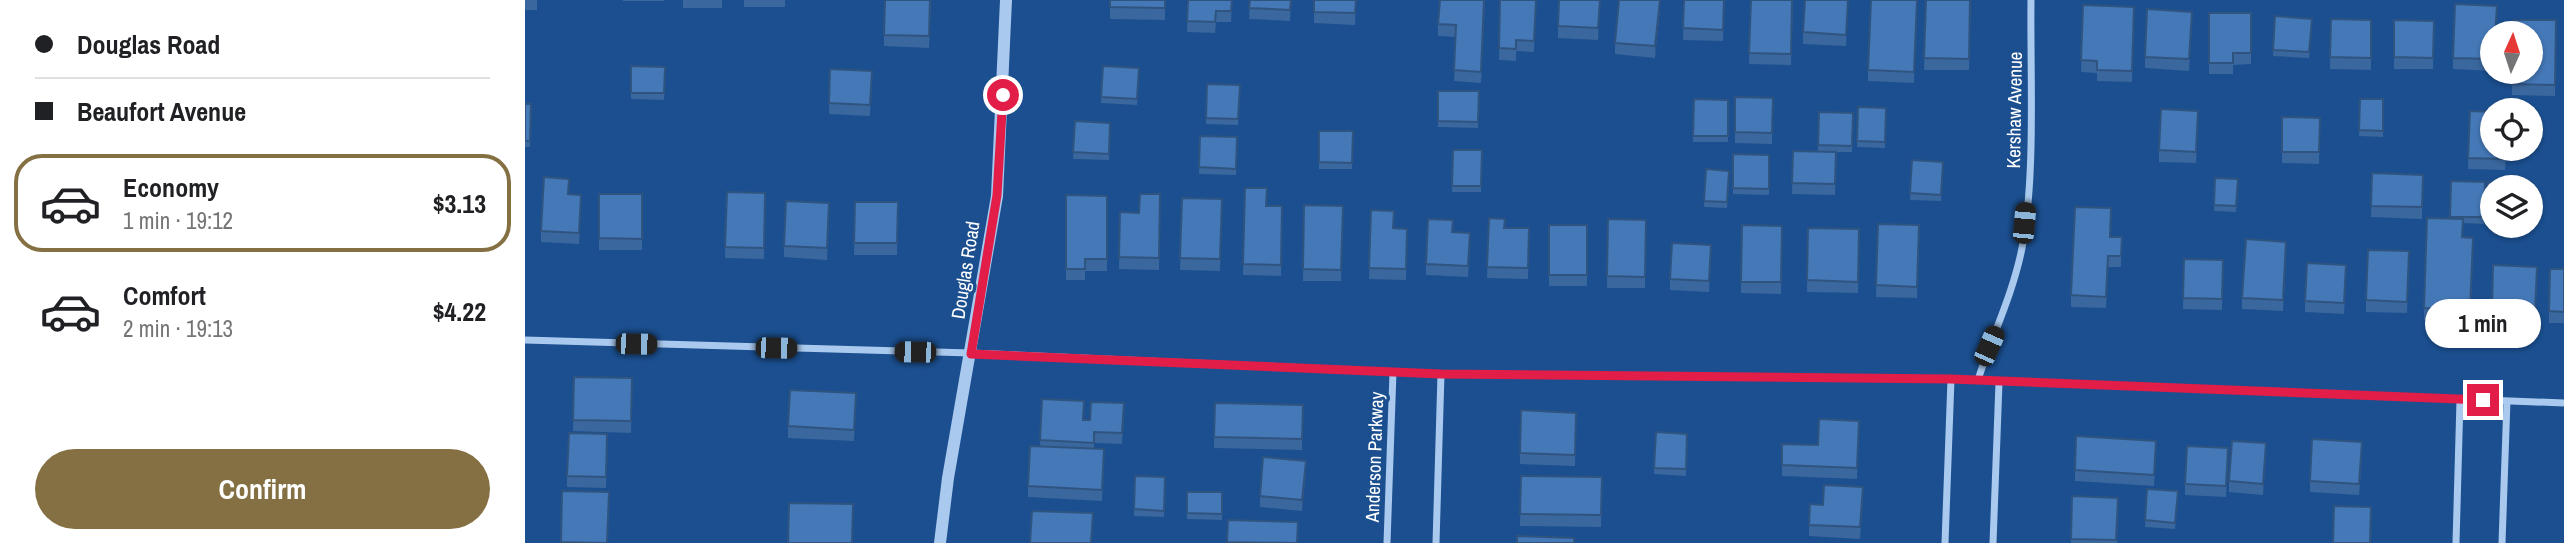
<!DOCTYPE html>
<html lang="en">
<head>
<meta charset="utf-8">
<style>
  :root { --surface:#fff; --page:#f6f6f6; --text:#202124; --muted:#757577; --line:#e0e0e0; --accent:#847042 }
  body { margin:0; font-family:"Archivo Narrow",sans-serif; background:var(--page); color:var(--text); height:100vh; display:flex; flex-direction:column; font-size:26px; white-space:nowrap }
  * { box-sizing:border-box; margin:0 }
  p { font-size:23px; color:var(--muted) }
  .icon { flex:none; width:38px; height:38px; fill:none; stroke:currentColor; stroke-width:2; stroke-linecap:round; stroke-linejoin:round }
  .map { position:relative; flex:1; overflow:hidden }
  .details { display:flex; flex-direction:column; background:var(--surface); width:525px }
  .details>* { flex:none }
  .banner { display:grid; align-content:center; height:154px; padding:0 35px; background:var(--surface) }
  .needle { width:46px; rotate:3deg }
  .controls { position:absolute; left:1955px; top:21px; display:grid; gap:14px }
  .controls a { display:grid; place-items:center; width:63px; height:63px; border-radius:50%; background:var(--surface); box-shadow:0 2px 5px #0004; font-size:35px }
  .end { position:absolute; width:32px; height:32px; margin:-16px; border:9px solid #e11d48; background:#fff; box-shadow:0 0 0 4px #fff }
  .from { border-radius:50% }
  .bubble { position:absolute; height:49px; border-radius:24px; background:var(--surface); box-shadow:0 2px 5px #0004; font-size:23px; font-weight:700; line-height:49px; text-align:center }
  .car { position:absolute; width:21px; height:42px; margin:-21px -10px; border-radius:9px; box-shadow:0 0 5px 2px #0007; background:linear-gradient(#222 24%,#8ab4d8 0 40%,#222 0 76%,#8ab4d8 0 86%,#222 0) }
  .banner b { display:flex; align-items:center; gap:24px; height:66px; font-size:26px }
  .banner b+b { border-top:2px solid var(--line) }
  .banner i { width:18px; height:18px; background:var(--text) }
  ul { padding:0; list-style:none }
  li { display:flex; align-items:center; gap:21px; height:98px; margin:0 14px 10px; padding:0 21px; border:4px solid transparent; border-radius:28px }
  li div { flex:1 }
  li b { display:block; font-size:26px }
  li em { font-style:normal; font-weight:700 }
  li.selected { border-color:var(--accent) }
  li>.icon { width:63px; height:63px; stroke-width:1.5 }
  .cta { display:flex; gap:14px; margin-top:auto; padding:14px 35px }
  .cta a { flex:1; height:80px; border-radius:42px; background:var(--accent); color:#fff; font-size:28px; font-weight:700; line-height:80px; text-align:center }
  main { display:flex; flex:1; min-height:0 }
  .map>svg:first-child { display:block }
</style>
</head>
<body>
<main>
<section class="details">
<div class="banner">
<b><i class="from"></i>Douglas Road</b>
<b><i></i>Beaufort Avenue</b>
</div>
<ul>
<li class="selected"><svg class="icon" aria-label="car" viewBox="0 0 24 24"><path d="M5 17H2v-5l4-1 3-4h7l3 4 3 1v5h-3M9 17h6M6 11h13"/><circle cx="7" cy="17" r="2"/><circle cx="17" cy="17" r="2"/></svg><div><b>Economy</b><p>1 min · 19:12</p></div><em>$3.13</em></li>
<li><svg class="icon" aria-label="car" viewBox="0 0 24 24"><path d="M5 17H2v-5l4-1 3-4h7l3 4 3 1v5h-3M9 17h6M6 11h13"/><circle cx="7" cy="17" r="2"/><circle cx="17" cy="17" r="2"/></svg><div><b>Comfort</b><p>2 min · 19:13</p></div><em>$4.22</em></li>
</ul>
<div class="cta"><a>Confirm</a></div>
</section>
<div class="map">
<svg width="2039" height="543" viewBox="0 0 2039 543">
  <rect width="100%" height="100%" fill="#1b4f8f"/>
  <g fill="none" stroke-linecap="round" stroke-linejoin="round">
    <path stroke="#a9c9ee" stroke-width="7" d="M0 340 446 353 916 374 1426 379 2039 403
      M1453 380C1467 336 1488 294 1497 248 1511 174 1505 76 1506 0
      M862 543 868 372
      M911 543 916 374
      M1420 543 1426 379
      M1468 543 1474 383
      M1931 543 1935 400
      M1977 543 1982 401"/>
    <path stroke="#a9c9ee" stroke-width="12" d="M415 543 423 478 472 196 481 0"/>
  </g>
  <path fill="#3a679d" d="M0 0H12V10H0Z
    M98 0H139V1H98Z
    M158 0H197V8H158Z
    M219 0H260V7H219Z
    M406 0 404 48 359 46V35Z
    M585 0H640V20L585 19Z
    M663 0H707L706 22H691L690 33 662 32Z
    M725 0H766L765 21 724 19Z
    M789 0H831L830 25 789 23Z
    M960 0 956 83 929 81 931 37 913 36V24Z
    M975 0H1011L1009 52 991 51V61L974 60Z
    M1075 0 1073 40 1033 38V26Z
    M1159 0H1199L1198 41 1158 40Z
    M1226 0H1268L1266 65 1224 64Z
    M1323 0 1321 46 1278 44V32Z
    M1392 0 1389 83 1343 81V70Z
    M1401 0H1446L1444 70H1399Z
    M1558 5 1609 7 1607 82 1572 81V73L1556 72Z
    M1135 8 1130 58 1090 54V43Z
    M1684 13H1726V64L1708 65V74H1684Z
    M1750 16 1787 19 1784 58 1748 56Z
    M1806 19 1846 20V70L1805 69Z
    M1869 20 1909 21 1908 69H1869Z
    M2031 20 2030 96 1987 95V72Z
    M1667 23 1664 71 1620 68V57Z
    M1967 33V71L1928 69V58Z
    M106 66 140 67 139 100 106 99Z
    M578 66 614 68 612 105 576 103Z
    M305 69 347 71 345 116 304 114Z
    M682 84 715 85 713 125 681 124Z
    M913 91H954L953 128 913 127Z
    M1210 97 1248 98 1247 144 1210 143Z
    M1169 99 1203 100V142H1168Z
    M1835 99H1858V137L1834 136Z
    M0 104H6L5 147H0Z
    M1333 107 1361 108 1360 148 1332 147Z
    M1945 111 1981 149 1980 170 1943 169Z
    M1294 112 1328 113 1327 152H1293Z
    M1757 117 1795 118 1794 164 1757 163Z
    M550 121 585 123 584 160 548 159Z
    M1673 123 1671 163 1634 162V150Z
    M794 131H828L827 169H794Z
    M675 136 712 137 711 175 674 174Z
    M928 150H957L956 192H927Z
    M1268 151 1311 152 1310 195 1267 194Z
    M1208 154 1244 155V195L1208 194Z
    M1387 160 1418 162 1416 201 1385 200Z
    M1181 169 1204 171 1202 208 1179 207Z
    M1847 173 1898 175 1897 219 1846 217Z
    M1690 178 1713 179 1711 212 1689 211Z
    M1926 181 1960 182 1959 224 1938 223 1937 237 1948 249 1945 322 1899 320V308L1925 219Z
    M1963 182 1967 187V214H1963Z
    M720 188 742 206H757L756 276 718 275Z
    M202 192 240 193 239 259 200 258Z
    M43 194 56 206 54 244 16 242V231Z
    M74 194H117V250H74Z
    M635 194 634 270 594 269 595 212 614 213Z
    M541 195 582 196V271H560V280H541Z
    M657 198 697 199 695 271 655 270Z
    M330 202H373L372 255H329Z
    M779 205 818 206 816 281H778Z
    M846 210 869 228 882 229 881 280 844 279Z
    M304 215 302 260 259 257V246Z
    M964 218 980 228H1004L1003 279 962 278Z
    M1083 219 1121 220 1120 288H1082Z
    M1353 224 1394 225 1392 298 1351 297Z
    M1024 225H1062V286H1024Z
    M1217 225 1257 226 1256 294 1216 293Z
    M1283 228 1334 229 1333 293 1282 292Z
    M928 232 945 244 943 277 901 275V264Z
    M1586 237H1597L1596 267H1583L1581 308 1546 307V295Z
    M1761 253 1758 311 1717 309V298Z
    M1186 256 1184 292 1145 290V279Z
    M1659 259 1698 260 1697 310 1658 309Z
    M1884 263 1882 313 1841 312V300Z
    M1968 265 2012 278 2010 323 1967 321Z
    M2039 269V323H2024V311Z
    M1821 276 1819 314 1780 312V301Z
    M49 377 107 378 106 433 48 431Z
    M517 399 558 420H565L599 415 597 444 569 443V449L579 461 577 501 503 497V486L515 446Z
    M690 403 778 405 777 450 689 448Z
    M331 405 329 441 263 438V426Z
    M1334 421 1332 479 1257 476V444L1293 445Z
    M1051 424 1050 466 995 464V453Z
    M1131 432 1162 434 1161 476 1129 474Z
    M82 434 81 488 42 487V476Z
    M1631 453 1629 486 1550 481V470Z
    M1741 454 1738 495 1704 492V481Z
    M1837 454 1834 495 1785 492V481Z
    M1703 459 1701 497 1660 495V484Z
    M781 472 777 511 735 507V496Z
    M610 476 640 477 639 517 609 516Z
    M996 476 1077 477 1076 527 995 526Z
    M1622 489 1653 491 1650 529 1620 527Z
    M662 492H697V520L662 519Z
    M1547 496 1593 498 1592 543H1546Z
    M1338 498 1335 539 1284 536V525L1298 505Z"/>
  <path fill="#305480" d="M1135 0V8L1130 58V46Z
    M1741 443V454L1738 495V484Z
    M781 461V472L777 511V500Z"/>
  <path fill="#4478b7" stroke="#305480" stroke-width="2" d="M360 0H405L404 36 359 35Z
    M585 0H640V8L585 7Z
    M663 0H707L706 11H691L690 22 662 21Z
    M725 0H766L765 10 724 8Z
    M789 0H831L830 13 789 12Z
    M915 0H959L956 72 929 70 931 25 913 24Z
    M975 0H1011L1009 41 991 40V49L974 48Z
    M1034 0H1075L1073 28 1033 26Z
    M1094 0H1135L1130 46 1090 43Z
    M1159 0H1199L1198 30 1158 28Z
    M1226 0H1267L1266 54 1224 53Z
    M1280 0H1323L1321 35 1278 32Z
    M1346 0H1392L1389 72 1343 70Z
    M1401 0H1445L1444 59 1399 58Z
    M1930 4 1972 6 1970 33H1967V59L1928 58Z
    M1558 5 1609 7 1607 71 1572 70V61L1556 60Z
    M1622 9 1667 12 1664 59 1620 57Z
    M1684 13H1726V53H1708V63H1684Z
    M1750 16 1787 19 1784 52 1748 50Z
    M1806 19 1846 20V58L1805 57Z
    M1869 20 1909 21 1908 58 1869 57Z
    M1988 20H2031L2030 85 1987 84V72H2006V33H1988Z
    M106 66 140 67 139 93H106Z
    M578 66 614 68 612 99 576 97Z
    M305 69 347 71 345 105 304 103Z
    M682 84 715 85 713 119 681 118Z
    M913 91H954L953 122 913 121Z
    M1210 97 1248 98 1247 133 1210 132Z
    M1169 99 1203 100V136H1168Z
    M1835 99H1858V131L1834 130Z
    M0 104H6L5 141H0Z
    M1333 107 1361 108 1360 142 1332 141Z
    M1636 109 1673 111 1671 152 1634 150Z
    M1945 111 1967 112V149H1981L1980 159 1943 158Z
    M1294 112 1328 113 1327 146 1293 145Z
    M1757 117 1795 118 1794 152H1757Z
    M550 121 585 123 584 154 548 152Z
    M794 131H828L827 163 794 162Z
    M675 136 712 137 711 169 674 167Z
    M928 150H957L956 186H927Z
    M1268 151 1311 152 1310 184 1267 183Z
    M1208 154 1244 155V189L1208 188Z
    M1387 160 1418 162 1416 195 1385 193Z
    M1181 169 1204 171 1202 202 1179 201Z
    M1847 173 1898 175 1897 207 1846 206Z
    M19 177 44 179 43 194 56 195 54 233 16 231Z
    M1690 178 1713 179 1711 206 1689 205Z
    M1926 181 1960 182 1959 217H1925Z
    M1963 182 1981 183V187H1967V208H1963Z
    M720 188H742L741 206H757L756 265 718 264Z
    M202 192 240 193 239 248 200 247Z
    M74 194H117V239L74 238Z
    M615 194H635L634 258 594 257 595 212 614 213Z
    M541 195 582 196V259H560V269H541Z
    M657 198 697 199 695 259 655 258Z
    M261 201 304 203 302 248 259 246Z
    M330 202H373L372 243H329Z
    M779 205 818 206 816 270 778 269Z
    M1550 207 1586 208 1585 237H1597L1596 256H1583L1581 297 1546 295Z
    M846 210 869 211 868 228 882 229 881 269 844 268Z
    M964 218 980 219 979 228H1004L1003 268 962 267Z
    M1902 218 1938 219 1937 237 1948 238 1945 310 1899 308Z
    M903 219 928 220 927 232 945 233 943 266 901 264Z
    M1083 219 1121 220 1120 277 1082 276Z
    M1353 224 1394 225 1392 287 1351 285Z
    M1024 225H1062V275H1024Z
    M1217 225 1257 226 1256 282H1216Z
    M1283 228 1334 229 1333 282 1282 280Z
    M1721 239 1761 242 1758 300 1717 298Z
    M1147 243 1186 245 1184 281 1145 279Z
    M1843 250 1884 251 1882 302 1841 300Z
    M1659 259 1698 260 1697 299 1658 298Z
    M1782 263 1821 265 1819 303 1780 301Z
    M1968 265 2012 267 2010 311 1967 310Z
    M2025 269H2039V312L2024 311Z
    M49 377 107 378 106 421 48 420Z
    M265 390 331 393 329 430 263 426Z
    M517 399 559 401 558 420H565L566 402 599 403 597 433 569 432V443L515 440Z
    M690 403 778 405 777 439 689 437Z
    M996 410 1051 413 1050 455 995 453Z
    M1294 419 1334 421 1332 468 1257 465V444L1293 445Z
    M1131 432 1162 434 1161 469 1129 468Z
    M44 433 82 434 81 477 42 476Z
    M1551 436 1631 441 1629 475 1550 470Z
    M1787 439 1837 442 1834 484 1785 481Z
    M1707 441 1741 443 1738 484 1704 481Z
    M505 446 579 449 577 490 503 486Z
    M1662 446 1703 448 1701 486 1660 484Z
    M738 457 781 461 777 500 735 496Z
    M610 476 640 477 639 511 609 509Z
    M996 476 1077 477 1076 515 995 514Z
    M1299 485 1338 487 1335 527 1284 525 1285 504 1298 505Z
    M1622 489 1653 491 1650 523 1620 520Z
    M37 491 84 492 82 543 36 542Z
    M662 492H697V514L662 513Z
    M1547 496 1593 498 1591 540 1546 539Z
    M264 503 328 504 327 543H263Z
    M1809 506 1846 507 1845 543H1808Z
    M507 511 568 513 566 543H505Z
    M703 520 773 522 772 543 702 542Z
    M992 536 1049 538V543H992Z"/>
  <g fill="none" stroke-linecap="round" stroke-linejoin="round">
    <path stroke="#e11d48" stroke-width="9" d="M478 95 472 195 446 354 916 374 1426 379 1958 400"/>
  </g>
  <g text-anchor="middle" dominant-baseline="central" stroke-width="7" stroke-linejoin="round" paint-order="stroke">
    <g font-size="19" fill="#fff" stroke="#1b4f8f">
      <text transform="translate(1489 110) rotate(-89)">Kershaw Avenue</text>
      <text transform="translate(440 270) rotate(-81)">Douglas Road</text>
      <text transform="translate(849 457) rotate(-88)">Anderson Parkway</text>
    </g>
  </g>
</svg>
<div class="controls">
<a><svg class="needle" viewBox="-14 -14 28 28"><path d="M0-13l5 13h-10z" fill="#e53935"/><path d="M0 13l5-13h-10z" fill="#757577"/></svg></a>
<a><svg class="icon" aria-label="locate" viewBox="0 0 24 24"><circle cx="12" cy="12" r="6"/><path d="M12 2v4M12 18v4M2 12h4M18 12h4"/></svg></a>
<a><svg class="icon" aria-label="layers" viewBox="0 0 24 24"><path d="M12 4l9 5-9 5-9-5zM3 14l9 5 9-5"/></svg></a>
</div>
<i class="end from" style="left:478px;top:95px"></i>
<i class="end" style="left:1958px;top:400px"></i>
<div class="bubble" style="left:1900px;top:299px;width:116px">1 min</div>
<i class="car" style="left:1499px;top:223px;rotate:5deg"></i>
<i class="car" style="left:111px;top:344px;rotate:91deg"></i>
<i class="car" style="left:1464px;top:346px;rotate:24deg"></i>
<i class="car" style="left:251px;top:348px;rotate:91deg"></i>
<i class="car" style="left:390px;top:352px;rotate:271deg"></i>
</div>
</main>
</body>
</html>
